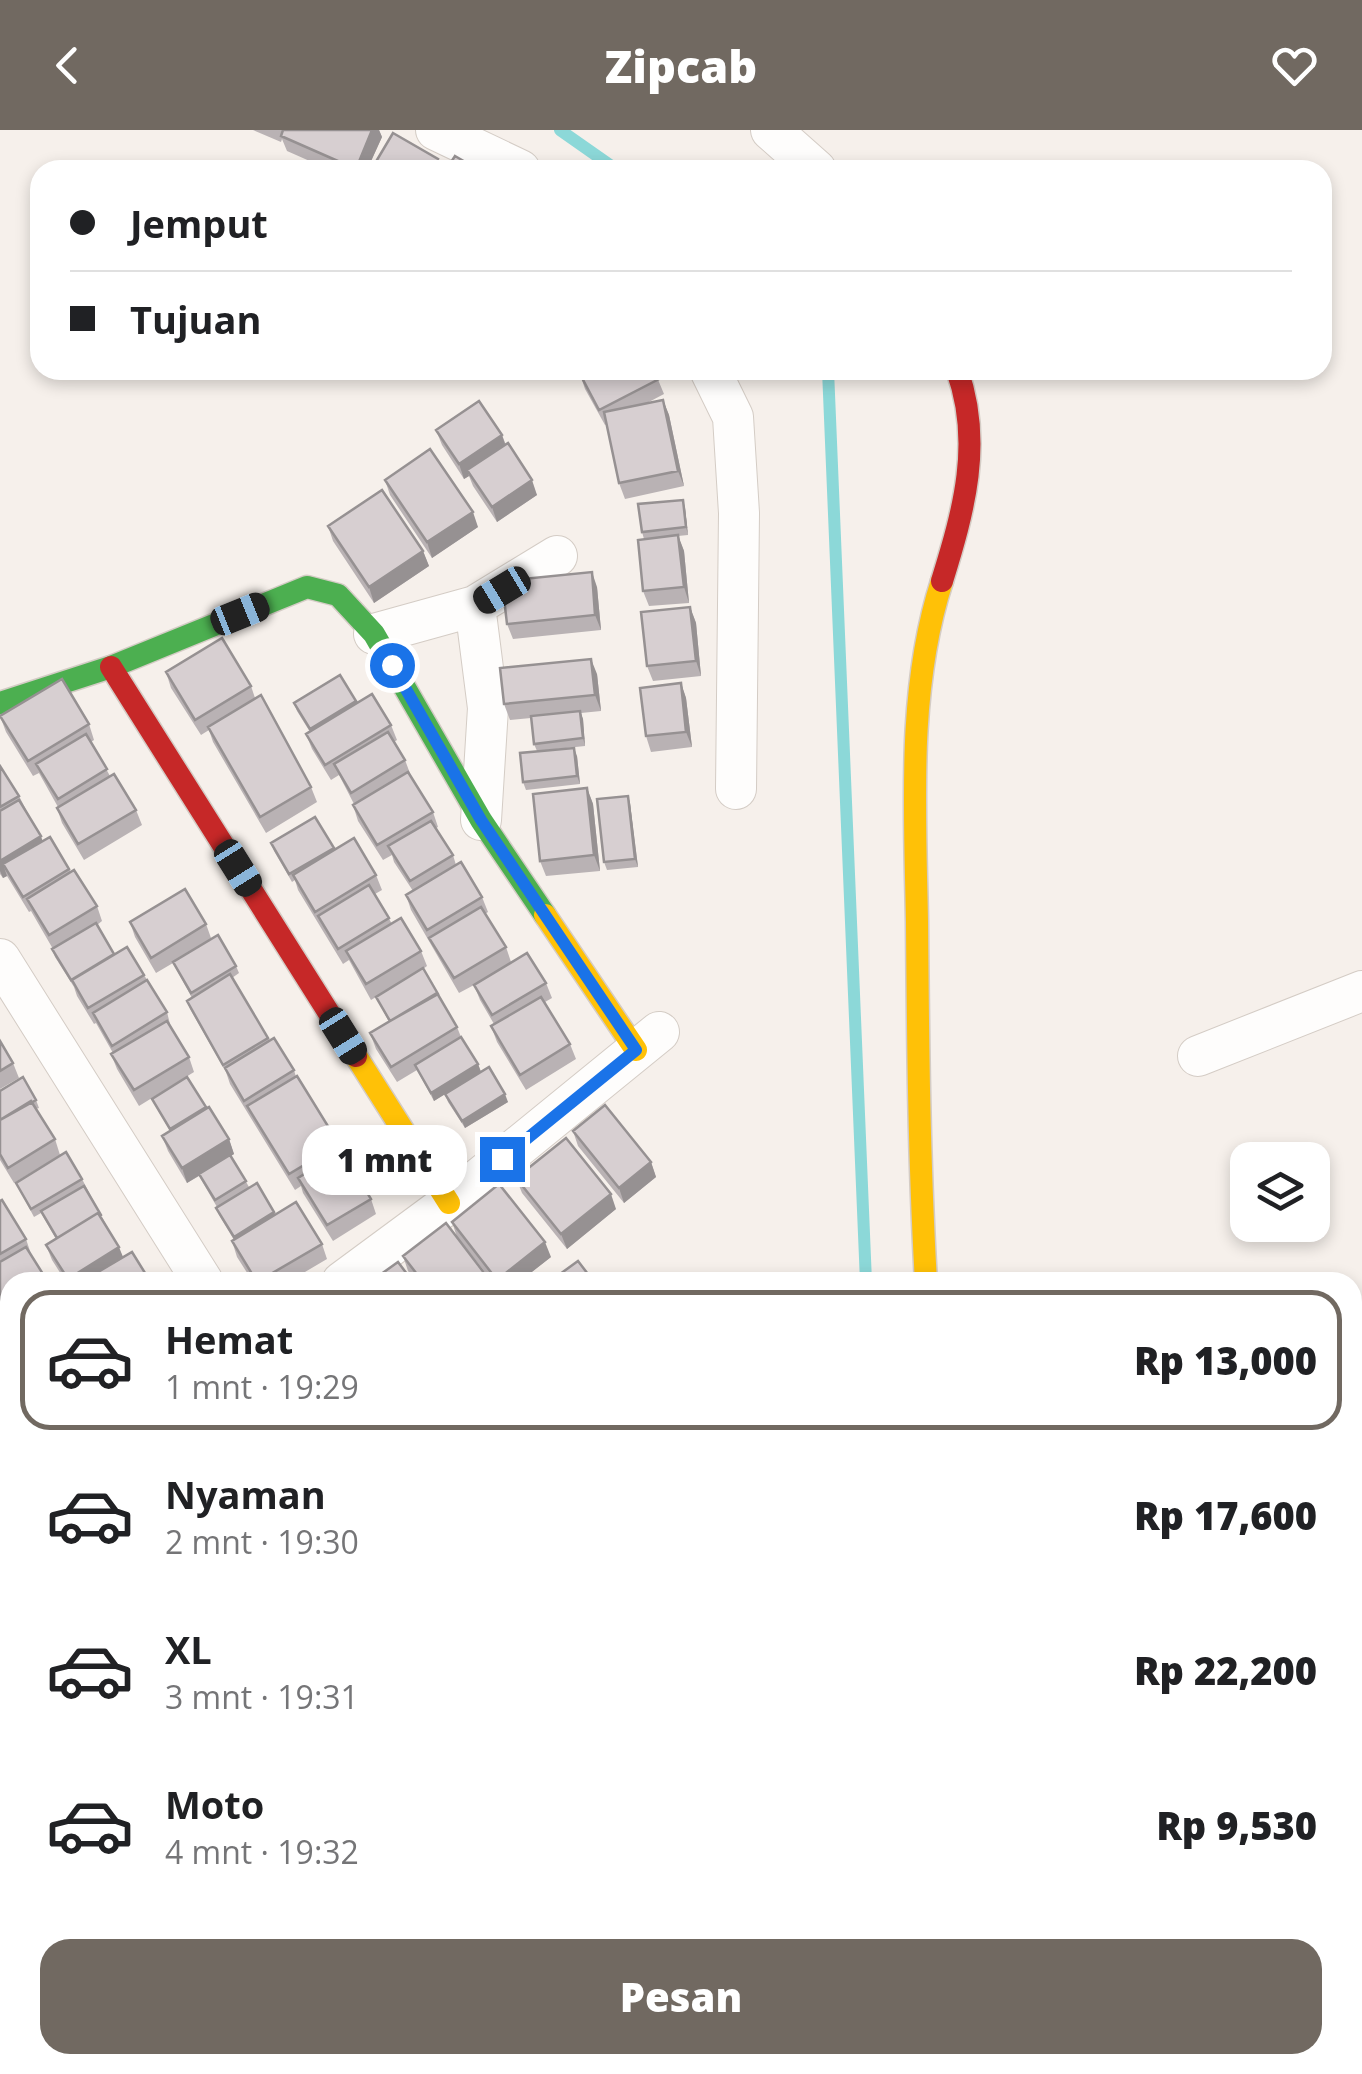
<!DOCTYPE html>
<html lang="id">
<head>
<meta charset="utf-8">
<style>
  :root { --surface:#fff; --page:#f2f2f2; --text:#202124; --muted:#757577; --line:#e0e0e0; --accent:#716961 }
  body { margin:0; font-family:"Open Sans",sans-serif; background:var(--page); color:var(--text); height:100vh; display:flex; flex-direction:column; font-size:38px; white-space:nowrap }
  * { box-sizing:border-box; margin:0 }
  p { font-size:32px; color:var(--muted) }
  .icon { flex:none; width:55px; height:55px; fill:none; stroke:currentColor; stroke-width:2; stroke-linecap:round; stroke-linejoin:round }
  .map { position:relative; flex:1; overflow:hidden }
  .side { position:absolute; left:0px; top:1142px; width:1362px; height:802px; display:flex; flex-direction:column; background:var(--surface); border-radius:30px 30px 0 0; box-shadow:0 5px 15px #0003 }
  .side>* { flex:none }
  .hud { position:absolute; left:30px; top:30px; width:1302px; height:220px; border-radius:30px; box-shadow:0 5px 15px #0003; display:grid; align-content:center; height:220px; padding:0 40px; background:var(--surface) }
  .fabs { position:absolute; left:1230px; top:1012px; display:grid; gap:20px }
  .fabs a { display:grid; place-items:center; width:100px; height:100px; border-radius:20px; background:var(--surface); box-shadow:0 5px 15px #0003; font-size:50px }
  .end { position:absolute; width:45px; height:45px; margin:-22px; border:12px solid #1a73e8; background:#fff; box-shadow:0 0 0 5px #fff }
  .from { border-radius:50% }
  .bubble { position:absolute; height:70px; border-radius:30px; background:var(--surface); box-shadow:0 5px 15px #0003; font-size:32px; font-weight:800; line-height:70px; text-align:center }
  .car { position:absolute; width:30px; height:60px; margin:-30px -15px; border-radius:12px; box-shadow:0 0 8px 2px #0007; background:linear-gradient(#222 24%,#8ab4d8 0 40%,#222 0 76%,#8ab4d8 0 86%,#222 0) }
  .hud b { display:flex; align-items:center; gap:35px; height:95px; font-size:38px }
  .hud b+b { border-top:2px solid var(--line) }
  .hud i { width:25px; height:25px; background:var(--text) }
  ul { padding:18px 0 0; list-style:none }
  li { display:flex; align-items:center; gap:30px; height:140px; margin:0 20px 15px; padding:0 20px; border:5px solid transparent; border-radius:30px }
  li div { flex:1 }
  li b { display:block; font-size:38px }
  li em { font-style:normal; font-weight:800 }
  li.selected { border-color:var(--accent) }
  li>.icon { width:90px; height:90px; stroke-width:1.5 }
  .cta { display:flex; gap:20px; margin-top:auto; padding:20px 40px }
  .cta a { flex:1; height:115px; border-radius:30px; background:var(--accent); color:#fff; font-size:40px; font-weight:800; line-height:115px; text-align:center }
  header { display:flex; justify-content:space-between; align-items:center; height:130px; padding:0 40px; background:var(--accent); color:#fff; font-size:45px; font-weight:800 }
  .map>svg:first-child { display:block }
</style>
</head>
<body>
<header><svg class="icon" aria-label="back" viewBox="0 0 24 24"><path d="M15 5l-7 7 7 7"/></svg>Zipcab<svg class="icon" aria-label="heart" viewBox="0 0 24 24"><path d="M12 20l-8-8c-3-5 5-10 8-4 3-6 11-1 8 4z"/></svg></header>
<div class="map">
<svg width="1362" height="1944" viewBox="0 0 1362 1944">
  <rect width="100%" height="100%" fill="#f6f0eb"/>
  <g fill="none" stroke-linecap="round" stroke-linejoin="round">
    <path stroke="#8cd8d8" stroke-width="12" d="M560 0 617 40
      M828 240 866 1152
      M899 1935V1944"/>
    <g stroke="#d4ccc5" stroke-width="42">
      <path id="street" d="M436 0 520 40
        M771 0 816 40
        M710 240 733 287 739 383 736 659
        M475 476 488 578 481 690
        M374 504 475 476 557 426
        M0 829 203 1152
        M1198 926 1362 861
        M342 1152 449 1073 659 902
        M0 1282 10 1297
        M1352 1309 1362 1306
        M1352 1541 1362 1537
        M1352 1727 1362 1723
        M0 1728 10 1742
        M155 1935 162 1944
        M455 1935 461 1944
        M706 1935 707 1944
        M1104 1935 1107 1944
        M1333 1944 1362 1931"/>
    </g>
    <g stroke="#d4ccc5" stroke-width="25">
      <path id="fast" d="M0 573 111 537 307 457 338 465 374 504 481 690 545 785"/>
    </g>
    <g stroke="#d4ccc5" stroke-width="25">
      <path id="slow" d="M545 785 636 920
        M356 926 449 1073
        M926 1152C919 1032 918 912 917 792 915 680 907 559 942 451"/>
    </g>
    <g stroke="#d4ccc5" stroke-width="25">
      <path id="jam" d="M942 451C964 380 983 312 957 240
        M111 537 356 926"/>
    </g>
    <use href="#street" stroke="#fefdfc" stroke-width="40"/>
    <use href="#fast" stroke="#4caf50" stroke-width="22"/>
    <use href="#slow" stroke="#ffc107" stroke-width="22"/>
    <use href="#jam" stroke="#c62828" stroke-width="22"/>
  </g>
  <path fill="#b9b2b4" d="M253 0H379L382 7 367 40H330L287 21 282 9 281 12Z
    M586 240H654L664 264 647 273 663 270 669 285 684 356 625 369 619 353 607 294 605 295 585 259 580 244Z
    M436 300 502 305 506 315 537 365 497 392 473 356 469 346 464 349 442 315Z
    M385 350 478 397 432 428 390 365Z
    M685 378 688 405 678 406 684 421 689 473 649 476 643 461 644 409 642 402Z
    M328 396 423 421 429 436 374 473 333 411Z
    M597 457 601 500 513 509 507 494Z
    M690 477 696 493 701 546 653 551 647 536Z
    M166 542 251 556 255 568 311 657 317 672 266 703 213 612 209 600 201 605 171 558Z
    M597 544 601 581 581 583 583 589 585 616 537 621 534 614 531 588 510 590 504 574Z
    M681 553 686 568 692 617 651 622 646 606Z
    M356 571 357 573 391 595 397 610 394 612 405 630 411 646 433 682 438 697 436 698 453 725 456 735 482 767 488 782 485 784 506 817 511 832 546 853 552 868 545 872 570 914 576 929 526 960 497 912 491 896 494 894 480 870 474 855 459 863 411 780 406 765 413 761 394 732 392 725 383 730 358 691 353 675 354 674 339 645 331 650 312 619 306 604 310 602 297 581 294 573Z
    M0 586 89 594 94 610 91 612 110 646 136 680 142 695 84 730 62 693 57 678 58 677 39 643 33 646 6 602Z
    M577 626 580 654 526 660 523 652Z
    M0 636 19 666 42 711 69 739 97 776 102 791 97 795 114 825 144 845 167 882 171 898 189 927 194 942 139 976 117 939 111 924 113 923 96 893 94 894 77 866 74 857 55 827 52 819H53L31 781 29 782 7 746 3 748 0 744Z
    M587 658 593 674 600 741 546 746 540 731Z
    M628 666 630 673 638 737 607 740 604 732Z
    M271 713 334 718V720L376 745 382 760 375 764 392 794 421 821 427 836 423 839 457 897 461 907 478 934 481 942 508 972 465 998 448 972 445 964 434 971 417 940 397 952 376 919 370 903 389 892 376 867 371 870 349 830 343 834 298 760 295 750 292 752 274 721Z
    M130 792 206 794 211 808 236 836 239 843 232 848 270 911 294 940 296 947 371 1069 376 1084 333 1111 303 1063 301 1056 295 1060 230 954 226 942 190 879 187 871 192 868 173 833 156 843 135 807Z
    M0 911 13 933 19 948 0 959Z
    M0 961 36 970 39 978 36 979 55 1009 60 1025 14 1053 0 1030Z
    M152 969 206 979 229 1009 234 1024 231 1026 249 1057 274 1082 275 1085 322 1114 327 1129 288 1152H253L237 1127 232 1111 234 1110 219 1085 216 1078 217 1077 199 1046 187 1053 168 1021 162 1006 170 1001Z
    M573 1001 651 1032 656 1047 624 1073 578 1016Z
    M516 1048 616 1079 567 1119 522 1063Z
    M82 1049 123 1127 132 1122 150 1152H66L52 1130 46 1115 56 1109 41 1083 34 1087 16 1053Z
    M0 1071 26 1109 31 1124 10 1152V1203L2 1208 0 1204Z
    M452 1092 551 1127 519 1152H493L457 1107Z
    M403 1126 489 1152H417L408 1141Z
    M1352 1344 1362 1352V1478L1352 1452Z
    M10 1416V1509L0 1493V1422Z
    M1352 1475 1362 1500V1509L1352 1512Z
    M1352 1589 1362 1614V1708L1352 1711Z
    M1352 1746 1362 1764V1805L1352 1809Z
    M1352 1836 1362 1861V1900L1352 1903Z
    M219 1935H299L306 1944H224Z
    M329 1935H414L421 1944H336Z
    M1231 1935 1235 1944H1198Z
    M1237 1935H1253L1239 1940Z"/>
  <path fill="#969192" d="M372 0H379L382 7 367 40H356Z
    M438 29 442 40H432Z
    M663 270 669 285 684 356 678 341Z
    M502 305 507 320 467 340 469 346 464 349 459 334Z
    M532 350 537 365 497 392 492 377Z
    M683 370 685 378 688 405 686 397Z
    M473 382 478 397 432 428 427 412Z
    M678 405 684 421 689 473 684 457Z
    M423 421 429 436 374 473 369 457Z
    M592 442 597 457 601 500 595 485Z
    M690 477 696 493 701 546 696 531Z
    M591 529 597 544 601 581 595 565Z
    M681 553 686 568 692 617 686 602Z
    M580 581 583 589 585 616 583 608Z
    M574 618 577 626 580 654 577 646Z
    M587 658 593 674 600 741 594 725Z
    M628 666 630 673 638 737 635 729Z
    M41 706 46 722 3 734 7 746 3 748 0 741V731Z
    M478 934 481 942 434 971 431 963Z
    M505 964 508 972 465 998 462 991Z
    M229 1009 234 1024 187 1053 182 1038Z
    M651 1032 656 1047 624 1073 619 1058Z
    M611 1064 616 1079 567 1119 561 1104Z
    M274 1082 277 1089 237 1114 234 1107Z
    M545 1112 551 1127 519 1152H498L497 1150Z
    M119 1117 125 1132 92 1152H69L68 1149Z
    M10 1393V1412L0 1418V1399Z
    M4 1517 9 1532 0 1539V1520Z
    M10 1607V1617L0 1625V1615Z
    M10 1805V1824L0 1832V1812Z
    M10 1932V1935H20L23 1942 20 1944H0V1940Z
    M265 1935H290L278 1944H253Z
    M359 1935H384L373 1944H347Z"/>
  <path fill="#d7cfd1" stroke="#969192" stroke-width="2.5" d="M283 0H372L356 39 281 6Z
    M393 3 438 29 432 40H371Z
    M455 26 479 40H446Z
    M588 240H654L659 249 599 280 580 244Z
    M663 270 678 341 619 353 604 282Z
    M479 271 502 305 459 334 436 300Z
    M508 313 532 350 492 377 467 340Z
    M430 319 473 382 427 412 385 350Z
    M382 360 423 421 369 457 328 396Z
    M683 370 686 397 642 402 638 374Z
    M678 405 684 457 643 461 638 410Z
    M592 442 595 485 507 494 502 451Z
    M690 477 696 531 647 536 641 482Z
    M222 508 251 556 195 590 166 542Z
    M591 529 595 565 504 574 500 538Z
    M340 545 356 571 310 599 294 573Z
    M62 549 89 594 28 631 0 586Z
    M681 553 686 602 646 606 640 558Z
    M372 564 391 595 325 635 306 604Z
    M261 565 311 657 260 687 208 597Z
    M580 581 583 608 534 614 531 586Z
    M388 602 405 630 351 663 334 634Z
    M86 604 107 639 58 669 36 634Z
    M574 618 577 646 523 652 520 623Z
    M0 636 19 666 0 677Z
    M408 642 433 682 377 715 353 675Z
    M114 644 136 680 78 714 57 678Z
    M587 658 594 725 540 731 533 664Z
    M628 666 635 729 604 732 597 669Z
    M19 670 41 706 0 731V681Z
    M315 687 334 718 289 744 271 713Z
    M431 691 453 725 410 751 388 716Z
    M50 707 69 739 23 767 3 734Z
    M354 708 376 745 315 782 293 745Z
    M461 732 482 767 427 800 406 765Z
    M74 740 97 776 49 805 27 769Z
    M369 755 389 788 338 819 318 786Z
    M185 759 206 794 151 828 130 792Z
    M481 777 506 817 454 848 429 808Z
    M401 788 421 821 366 854 346 821Z
    M96 793 114 824 71 850 52 819Z
    M218 805 236 836 191 863 173 832Z
    M127 817 144 845 88 878 72 850Z
    M527 823 546 853 492 885 474 855Z
    M423 838 438 864 390 891 376 867Z
    M230 844 268 908 223 935 187 871Z
    M147 850 167 882 112 916 93 883Z
    M437 863 457 897 391 937 370 903Z
    M541 867 570 914 520 945 491 896Z
    M167 891 189 927 134 960 111 924Z
    M461 907 478 934 431 963 415 935Z
    M274 908 294 940 244 971 225 938Z
    M0 911 13 933 0 941Z
    M489 937 505 964 462 991 445 964Z
    M297 946 339 1014 289 1044 247 976Z
    M23 947 36 970 0 990V961Z
    M187 947 206 977 170 999 152 969Z
    M31 971 55 1009 8 1038 0 1024V990Z
    M605 975 651 1032 619 1058 573 1001Z
    M209 977 229 1009 182 1038 162 1006Z
    M566 1008 611 1064 561 1104 516 1048Z
    M342 1021 371 1069 327 1095 298 1048Z
    M66 1022 82 1049 31 1079 16 1053Z
    M230 1025 246 1051 215 1070 199 1044Z
    M257 1053 274 1082 234 1107 216 1078Z
    M499 1054 545 1112 497 1150 452 1092Z
    M84 1056 101 1085 100 1086 98 1083 57 1108 41 1081Z
    M2 1070 26 1109 0 1124V1071Z
    M296 1072 322 1114 257 1152 232 1111Z
    M98 1083 119 1117 68 1149 46 1115Z
    M446 1093 488 1148 481 1152H423L403 1126Z
    M26 1117 48 1152H10V1184L0 1190V1132Z
    M132 1122 150 1151 148 1152H81Z
    M578 1131 594 1152H549Z
    M398 1132 413 1152H370Z
    M1358 1342 1362 1352V1396L1352 1399V1344Z
    M0 1369 10 1384V1393L0 1399Z
    M1362 1411V1477L1352 1452V1414Z
    M10 1416V1457L0 1463V1422Z
    M10 1462V1502L0 1486V1468Z
    M1352 1475 1359 1492 1352 1495Z
    M10 1534V1564L0 1551V1541Z
    M1362 1540V1597L1352 1572V1544Z
    M0 1567 10 1580V1607L0 1615Z
    M1352 1589 1362 1614V1618L1352 1621Z
    M1361 1627 1362 1690 1352 1694V1631Z
    M1355 1745 1362 1764V1796L1352 1800V1746Z
    M0 1754 10 1768V1805L0 1812Z
    M1362 1811V1844L1352 1819V1815Z
    M1352 1836 1362 1861V1883L1352 1886Z
    M0 1904 10 1917V1932L0 1940Z
    M1362 1931V1944H1343L1341 1939Z
    M11 1935H16L23 1944H0Z
    M70 1935H124L131 1944H61L60 1943Z
    M223 1935H265L253 1944H230Z
    M285 1935H299L306 1944H273Z
    M335 1935H359L347 1944H342Z
    M368 1935H414L421 1944H356Z
    M1195 1935H1231L1232 1936 1210 1944H1198Z"/>
  <g fill="none" stroke-linecap="round" stroke-linejoin="round">
    <path stroke="#1a73e8" stroke-width="12" d="M392 535 481 690 636 920 502 1029"/>
  </g>
</svg>
<div class="fabs">
<a><svg class="icon" aria-label="layers" viewBox="0 0 24 24"><path d="M12 4l9 5-9 5-9-5zM3 14l9 5 9-5"/></svg></a>
</div>
<i class="end from" style="left:392px;top:535px"></i>
<i class="end" style="left:502px;top:1029px"></i>
<div class="bubble" style="left:302px;top:995px;width:165px">1 mnt</div>
<i class="car" style="left:502px;top:460px;rotate:239deg"></i>
<i class="car" style="left:240px;top:484px;rotate:68deg"></i>
<i class="car" style="left:238px;top:738px;rotate:148deg"></i>
<i class="car" style="left:343px;top:906px;rotate:148deg"></i>
<div class="hud">
<b><i class="from"></i>Jemput</b>
<b><i></i>Tujuan</b>
</div>
<section class="side">
<ul>
<li class="selected"><svg class="icon" aria-label="car" viewBox="0 0 24 24"><path d="M5 17H2v-5l4-1 3-4h7l3 4 3 1v5h-3M9 17h6M6 11h13"/><circle cx="7" cy="17" r="2"/><circle cx="17" cy="17" r="2"/></svg><div><b>Hemat</b><p>1 mnt · 19:29</p></div><em>Rp 13,000</em></li>
<li><svg class="icon" aria-label="car" viewBox="0 0 24 24"><path d="M5 17H2v-5l4-1 3-4h7l3 4 3 1v5h-3M9 17h6M6 11h13"/><circle cx="7" cy="17" r="2"/><circle cx="17" cy="17" r="2"/></svg><div><b>Nyaman</b><p>2 mnt · 19:30</p></div><em>Rp 17,600</em></li>
<li><svg class="icon" aria-label="car" viewBox="0 0 24 24"><path d="M5 17H2v-5l4-1 3-4h7l3 4 3 1v5h-3M9 17h6M6 11h13"/><circle cx="7" cy="17" r="2"/><circle cx="17" cy="17" r="2"/></svg><div><b>XL</b><p>3 mnt · 19:31</p></div><em>Rp 22,200</em></li>
<li><svg class="icon" aria-label="car" viewBox="0 0 24 24"><path d="M5 17H2v-5l4-1 3-4h7l3 4 3 1v5h-3M9 17h6M6 11h13"/><circle cx="7" cy="17" r="2"/><circle cx="17" cy="17" r="2"/></svg><div><b>Moto</b><p>4 mnt · 19:32</p></div><em>Rp 9,530</em></li>
</ul>
<div class="cta"><a>Pesan</a></div>
</section>
</div>
</body>
</html>
